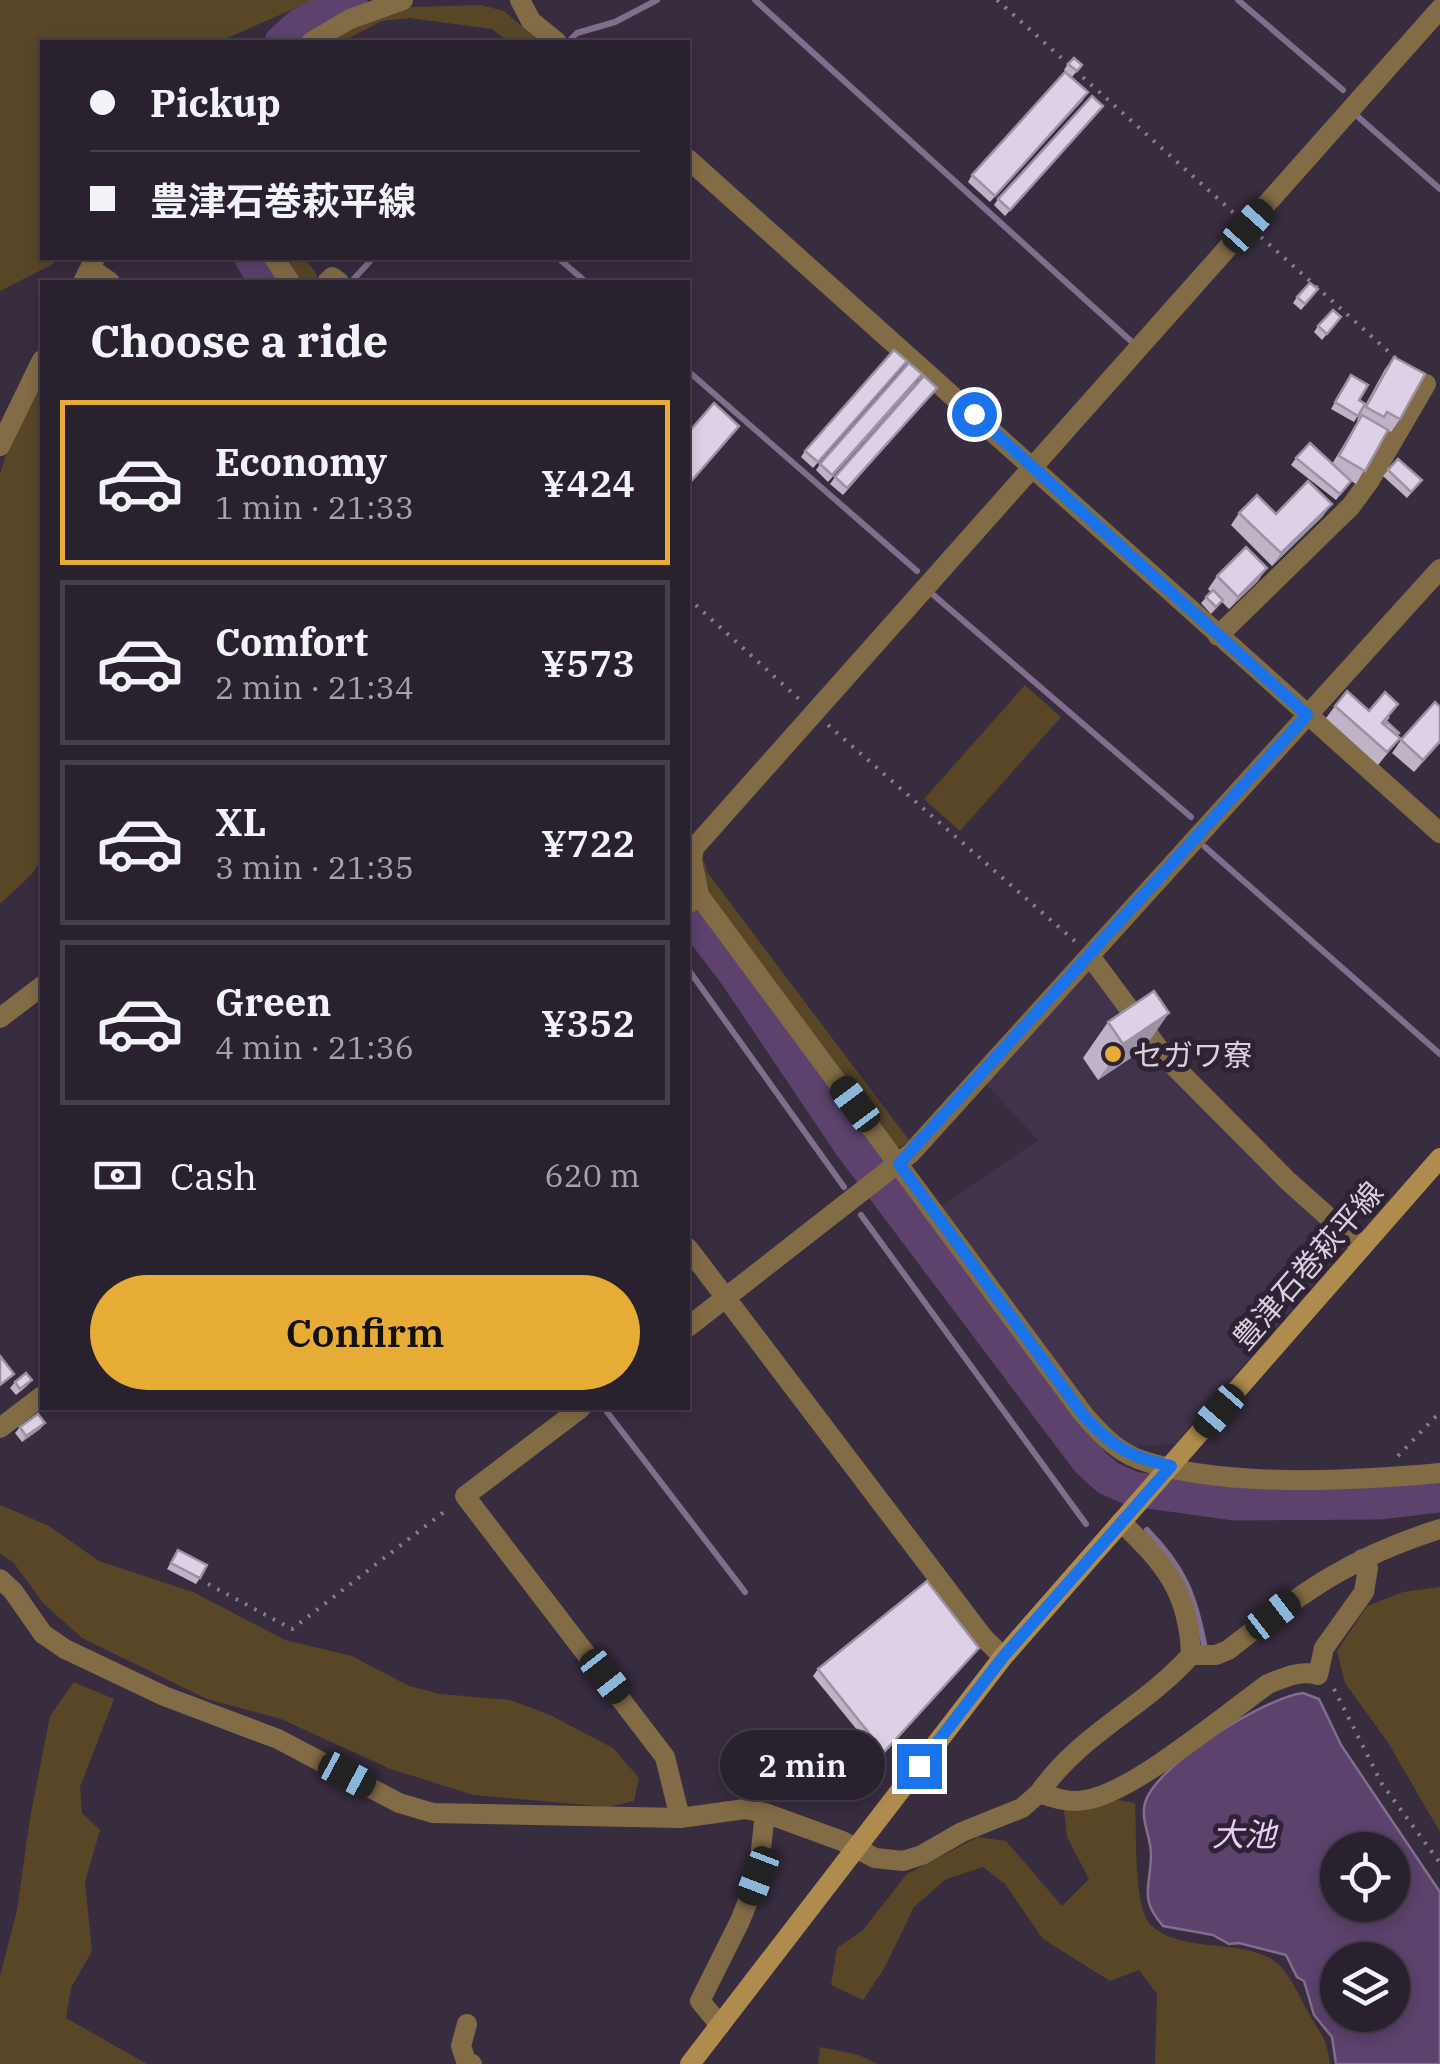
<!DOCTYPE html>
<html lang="en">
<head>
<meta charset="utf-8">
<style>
  :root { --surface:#2a212f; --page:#362e3b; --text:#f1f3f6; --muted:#a5a3aa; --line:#463e4b; --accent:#e7ac36 }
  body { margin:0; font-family:"IBM Plex Serif","Noto Sans JP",serif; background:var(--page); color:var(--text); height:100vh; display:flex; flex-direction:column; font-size:38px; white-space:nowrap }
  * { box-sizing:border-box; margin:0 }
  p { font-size:32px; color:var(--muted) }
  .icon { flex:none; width:55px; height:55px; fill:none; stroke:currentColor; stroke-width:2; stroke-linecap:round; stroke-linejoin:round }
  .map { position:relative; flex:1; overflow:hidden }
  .sheet { position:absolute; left:40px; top:280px; width:650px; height:1130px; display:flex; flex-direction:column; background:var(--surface); border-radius:0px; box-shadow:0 5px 15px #0003,0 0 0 2px var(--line) }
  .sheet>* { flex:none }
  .top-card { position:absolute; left:40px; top:40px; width:650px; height:220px; border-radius:0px; box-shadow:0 5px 15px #0003,0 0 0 2px var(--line); display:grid; align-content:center; height:220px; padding:0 50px; background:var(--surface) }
  .fabs { position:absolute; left:1320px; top:1832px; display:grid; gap:20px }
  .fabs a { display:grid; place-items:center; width:90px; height:90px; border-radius:50%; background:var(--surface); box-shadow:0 5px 15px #0003,0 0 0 2px var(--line); font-size:50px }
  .end { position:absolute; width:45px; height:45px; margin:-22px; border:12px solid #1a73e8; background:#fff; box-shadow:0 0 0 5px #fff }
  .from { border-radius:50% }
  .bubble { position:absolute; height:70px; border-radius:35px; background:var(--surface); box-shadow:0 5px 15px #0003,0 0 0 2px var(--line); font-size:32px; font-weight:600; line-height:70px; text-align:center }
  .car { position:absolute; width:30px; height:60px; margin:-30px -15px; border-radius:12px; box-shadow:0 0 8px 2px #0007; background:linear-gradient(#222 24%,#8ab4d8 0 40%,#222 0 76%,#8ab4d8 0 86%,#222 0) }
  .top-card b { display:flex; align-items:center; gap:35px; height:95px; font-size:38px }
  .top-card b+b { border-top:2px solid var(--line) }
  .top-card i { width:25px; height:25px; background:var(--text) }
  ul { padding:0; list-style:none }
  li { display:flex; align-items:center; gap:30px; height:165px; margin:0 20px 15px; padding:0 30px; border:5px solid var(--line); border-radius:0px }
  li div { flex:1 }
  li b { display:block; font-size:38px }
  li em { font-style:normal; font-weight:600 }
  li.on { border-color:var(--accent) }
  li>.icon { width:90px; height:90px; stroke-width:1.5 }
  h2 { padding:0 50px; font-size:45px; line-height:120px }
  .pay { display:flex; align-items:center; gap:25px; height:110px; padding:0 50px; font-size:38px }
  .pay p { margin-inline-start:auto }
  .primary-button { display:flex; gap:20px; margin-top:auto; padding:20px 50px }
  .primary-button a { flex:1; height:115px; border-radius:60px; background:var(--accent); color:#111; font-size:40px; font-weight:600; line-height:115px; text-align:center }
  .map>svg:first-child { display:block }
</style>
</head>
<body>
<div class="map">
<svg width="1440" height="2064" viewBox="0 0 1440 2064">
  <rect width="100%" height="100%" fill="#382c3f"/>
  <path fill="#42334c" d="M1089 968 1349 1242 1175 1444 1132 1446 1108 1427 1079 1394 939 1207 1038 1140 985 1083Z"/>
  <path fill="#584627" d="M0 0H314L218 42H42V258H59L51 265 0 291Z
    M481 5 504 11 539 41 509 42 492 29 409 18 382 21 341 42H325L371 19 409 7Z
    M283 258H305L317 275 316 282H298Z
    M42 383V858L32 874 0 904V474L13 433Z
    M1025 685 1061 717 960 831 924 799Z
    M702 852 707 872 909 1140 901 1147 895 1146 706 895Z
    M0 1505 49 1526 99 1561 193 1592 285 1640 352 1656 409 1686 440 1694 510 1700 550 1715 613 1748 639 1778 634 1801 608 1807 473 1795 388 1768 281 1719 207 1699 82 1638 44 1604 13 1562 0 1554Z
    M1440 1587V1832L1387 1741 1345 1683 1337 1651 1367 1606 1403 1592Z
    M74 1682 114 1699 80 1787 82 1813 100 1830 85 1882 92 1951 71 1988 66 2018 147 2064H0V1976L17 1910 30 1818 50 1716Z
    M1118 1800 1135 1803C1137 1830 1133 1907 1151 1925 1177 1952 1238 1940 1270 1958 1287 1968 1297 1991 1306 2008 1319 2034 1326 2033 1330 2064H1155L1157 1994 1139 1970 1110 1981 1043 1939 1005 1884 983 1867 946 1879 914 1907 885 1967 863 2000 831 1985 837 1948 862 1931 907 1874 978 1837 1006 1841 1062 1906 1089 1879 1067 1837 1064 1810Z
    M820 2047 859 2055 877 2064H818Z"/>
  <path fill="#5c426c" stroke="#816d8e" stroke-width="2.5" fill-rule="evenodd" d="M1303 1693 1319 1699 1341 1745 1440 1892V2064H1336L1332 2037 1314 2015 1304 1981 1297 1977 1286 1955 1239 1943 1229 1944 1213 1935 1163 1926C1138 1897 1151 1887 1151 1854 1151 1836 1139 1818 1146 1800 1160 1763 1264 1698 1303 1693ZM1338 1850H1392V1905H1338ZM1338 1960H1392V2015H1338Z"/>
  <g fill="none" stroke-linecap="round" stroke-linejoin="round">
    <path stroke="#816d8e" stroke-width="6" d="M755 0 1132 342
      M1238 0 1343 90
      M568 42 577 33 615 22 657 0
      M1356 115 1440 189
      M558 258 586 282
      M351 282 373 258
      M688 371 917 571
      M930 592 1191 817
      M1205 847 1440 1054
      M688 969 844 1187
      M861 1215 1086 1524
      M604 1408 745 1592
      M1147 1530C1183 1567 1194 1593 1204 1644"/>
    <path stroke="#5c426c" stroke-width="35" d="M282 42 301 25 350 0
      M252 258 267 282
      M688 911 736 974 851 1145 1089 1461 1108 1478 1133 1489 1234 1503 1378 1502 1440 1495"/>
    <path stroke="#887f8e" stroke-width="4" stroke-dasharray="2.5 8" stroke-linecap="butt" d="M997 0 1235 214
      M1261 237 1399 361
      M688 598 799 699
      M828 725 1077 943
      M1398 1456 1440 1412
      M208 1584 292 1629 449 1508
      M1334 1689 1382 1784 1440 1863"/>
    <path stroke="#826c46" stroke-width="20" d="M520 0 531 21 557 42
      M311 42 350 19 403 0
      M688 159 1440 833
      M274 258 290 282
      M90 268 110 282
      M83 282 95 258
      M327 282 332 277 339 282
      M0 446 42 360
      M1218 636 1351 506 1370 480 1426 384
      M692 886 1084 1415C1100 1433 1115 1450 1138 1459 1219 1488 1354 1481 1440 1473
      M688 904 699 895 692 860 694 848 1440 9
      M1090 956 1165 1057 1288 1181 1362 1247
      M0 1018 42 986
      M688 1248 983 1637 1003 1657
      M688 1327 911 1153 1440 569
      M581 1408 465 1496 665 1757 680 1818
      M0 1428 42 1396
      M0 1579 13 1591 43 1634 65 1649 164 1696 278 1739 399 1803 433 1813 680 1818 745 1809 765 1813 842 1841 875 1858 903 1861 922 1855 962 1832 1022 1808 1039 1793C1055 1798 1068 1803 1085 1800 1131 1794 1226 1714 1268 1684 1285 1677 1300 1670 1318 1675L1324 1648 1364 1592 1368 1568 1362 1559
      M1191 1655H1216L1228 1650C1301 1593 1350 1557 1440 1529
      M1039 1793C1082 1732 1144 1708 1191 1655 1189 1592 1165 1564 1121 1522
      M467 2024 461 2046 466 2061 472 2064
      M720 2025 700 2001 740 1921 758 1876 765 1813"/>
    <path stroke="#af8c4d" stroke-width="20" d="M690 2064 1003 1657 1440 1158"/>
  </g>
  <path fill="#bfb3c7" d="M1068 64 1082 65 1072 77 1064 70Z
    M1084 99 990 202 968 182 972 175Z
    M1103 106 1005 216 994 205 998 199Z
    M1313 296 1301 310 1293 303 1297 297Z
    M1341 317 1322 340 1314 332 1318 326Z
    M1394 357 1400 419 1391 432 1388 430 1356 484 1348 479 1351 481 1336 500 1291 465 1296 458 1332 464 1358 421 1357 420 1385 369Z
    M907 361 813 468 801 457 805 451Z
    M918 381 828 482 816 470 820 464Z
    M1347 382 1359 400 1365 404 1354 422 1331 409Z
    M937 388 843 495 830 484 835 477Z
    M1388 470 1422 480 1407 498 1383 476Z
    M1239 513 1323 516 1272 566 1231 525Z
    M1217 576 1258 581 1229 609 1222 602 1211 614 1201 603 1211 592 1208 589Z
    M1335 706 1369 711 1390 717 1384 724 1400 738 1378 765 1326 718Z
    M1440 707V743L1414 772 1392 753 1401 740Z
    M1108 1022 1144 1049 1098 1080 1083 1058Z
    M32 1380 27 1386 16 1395 10 1388 15 1382Z
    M45 1423 40 1429 22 1442 15 1433 20 1427Z
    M178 1550 200 1578 196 1584 167 1569Z
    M979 1648 880 1758 813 1676 818 1669Z"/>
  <path fill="#9b92a2" d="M1332 504 1323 516 1272 566 1281 553Z
    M1267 568 1258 581 1229 609 1238 597Z
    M1440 741V743L1414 772 1423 760Z
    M1169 1013 1144 1049 1098 1080 1123 1044Z
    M45 1423 40 1429 22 1442 26 1436Z"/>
  <path fill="#ded0e7" stroke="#9b92a2" stroke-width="2.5" d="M1074 58 1082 65 1077 71 1068 64Z
    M1065 72 1088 92 995 196 972 175Z
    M1092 96 1103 106 1010 210 998 199Z
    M1310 283 1318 289 1305 304 1297 297Z
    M1333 310 1341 317 1327 334 1318 326Z
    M894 350 907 361 818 462 805 451Z
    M1394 357 1425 374 1400 419 1387 412 1384 417 1366 407Z
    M909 363 922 374 832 475 820 464Z
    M1351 375 1368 385 1359 400 1365 404 1358 416 1335 402Z
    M924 376 937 388 847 488 835 477Z
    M714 403 739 426 688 485V433Z
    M1362 415 1388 430 1365 471 1339 456Z
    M1310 443 1351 481 1340 494 1296 458Z
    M1398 459 1422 480 1411 492 1388 470Z
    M1308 481 1332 504 1281 553 1239 513 1257 495 1276 514Z
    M1246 547 1267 568 1238 597 1217 576Z
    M1213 590 1223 600 1216 607 1206 597Z
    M1347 691 1369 711 1385 692 1398 704 1382 723 1400 738 1387 752 1335 706Z
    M1435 702 1440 707V741L1423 760 1401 740Z
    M1387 722 1399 733 1397 735 1385 725Z
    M1154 991 1169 1013 1123 1044 1108 1022Z
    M0 1356 14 1374 0 1385Z
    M26 1373 32 1380 20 1389 15 1382Z
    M38 1414 45 1423 26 1436 20 1427Z
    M178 1550 207 1565 200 1578 171 1563Z
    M927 1581 979 1648 884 1752 818 1669Z"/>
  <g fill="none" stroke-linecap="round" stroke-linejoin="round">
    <path stroke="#1a73e8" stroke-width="12" d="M919 1766 1003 1657 1171 1466C1129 1457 1113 1447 1084 1416L899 1164 1307 715 974 414"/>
  </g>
  <circle fill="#e7ac36" stroke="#2e2234" stroke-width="4" cx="1113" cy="1054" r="10"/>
  <g text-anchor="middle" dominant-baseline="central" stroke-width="10" stroke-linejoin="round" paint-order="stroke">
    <g font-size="30" fill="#d8d1dd" stroke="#2e2234" text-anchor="start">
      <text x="1133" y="1054">セガワ寮</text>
    </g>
    <g font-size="30" fill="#d8d1dd" stroke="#2e2234">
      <text transform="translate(1307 1265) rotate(-49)">豊津石巻萩平線</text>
    </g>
    <g font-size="32" font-style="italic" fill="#e6ccf6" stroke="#2e2234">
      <text x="1244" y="1834">大池</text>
    </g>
  </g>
</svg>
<div class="fabs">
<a><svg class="icon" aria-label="locate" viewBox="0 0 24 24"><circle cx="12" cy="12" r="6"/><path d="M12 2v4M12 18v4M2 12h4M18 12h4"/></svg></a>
<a><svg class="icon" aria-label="layers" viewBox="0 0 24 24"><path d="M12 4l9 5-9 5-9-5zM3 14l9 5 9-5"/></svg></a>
</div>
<i class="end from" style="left:974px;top:414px"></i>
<i class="end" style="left:919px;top:1766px"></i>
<div class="bubble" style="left:720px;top:1730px;width:165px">2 min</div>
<i class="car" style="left:1248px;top:226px;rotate:42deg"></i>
<i class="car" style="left:855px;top:1104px;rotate:323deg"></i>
<i class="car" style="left:1219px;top:1411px;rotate:221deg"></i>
<i class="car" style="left:1273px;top:1615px;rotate:52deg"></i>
<i class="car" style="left:605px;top:1676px;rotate:142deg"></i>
<i class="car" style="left:347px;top:1775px;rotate:118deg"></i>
<i class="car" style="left:758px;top:1876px;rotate:201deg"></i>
<div class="top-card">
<b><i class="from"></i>Pickup</b>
<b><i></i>豊津石巻萩平線</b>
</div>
<section class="sheet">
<h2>Choose a ride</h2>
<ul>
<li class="on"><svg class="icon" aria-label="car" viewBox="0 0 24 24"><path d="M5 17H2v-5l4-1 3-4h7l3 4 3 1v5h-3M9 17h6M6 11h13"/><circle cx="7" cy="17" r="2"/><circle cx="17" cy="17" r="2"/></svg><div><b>Economy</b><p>1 min · 21:33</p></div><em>¥424</em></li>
<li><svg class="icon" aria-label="car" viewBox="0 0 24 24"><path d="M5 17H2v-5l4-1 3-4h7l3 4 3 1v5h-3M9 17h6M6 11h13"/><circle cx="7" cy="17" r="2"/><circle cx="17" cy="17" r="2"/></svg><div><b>Comfort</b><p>2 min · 21:34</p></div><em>¥573</em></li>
<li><svg class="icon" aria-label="car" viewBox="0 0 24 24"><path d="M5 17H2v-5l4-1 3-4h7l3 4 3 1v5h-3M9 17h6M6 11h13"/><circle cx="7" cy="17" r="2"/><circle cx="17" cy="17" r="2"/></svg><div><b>XL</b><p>3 min · 21:35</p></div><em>¥722</em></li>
<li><svg class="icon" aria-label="car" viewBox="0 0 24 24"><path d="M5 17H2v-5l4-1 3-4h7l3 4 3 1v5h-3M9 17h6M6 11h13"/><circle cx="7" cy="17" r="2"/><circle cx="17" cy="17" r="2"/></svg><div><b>Green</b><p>4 min · 21:36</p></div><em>¥352</em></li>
</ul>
<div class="pay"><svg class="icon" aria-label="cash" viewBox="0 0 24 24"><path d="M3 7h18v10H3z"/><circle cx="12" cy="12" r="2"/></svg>Cash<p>620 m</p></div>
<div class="primary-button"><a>Confirm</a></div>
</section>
</div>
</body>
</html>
